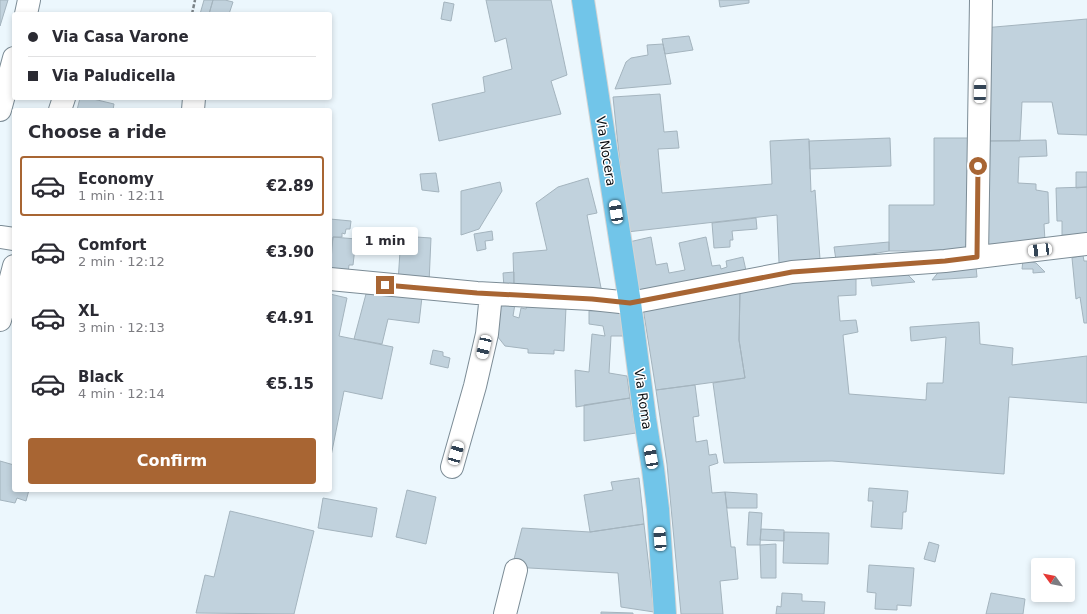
<!DOCTYPE html>
<html lang="en">
<head>
<meta charset="utf-8">
<style>
  :root { --surface:#fff; --page:#f7f7f7; --text:#2b2b33; --muted:#7c7c81; --line:#e1e1e2; --accent:#a86533 }
  body { margin:0; font-family:"DejaVu Sans",sans-serif; background:var(--page); color:var(--text); height:100vh; display:flex; flex-direction:column; font-size:15px; white-space:nowrap }
  * { box-sizing:border-box; margin:0 }
  p { font-size:13px; color:var(--muted) }
  .icon { flex:none; width:22px; height:22px; fill:none; stroke:currentColor; stroke-width:2; stroke-linecap:round; stroke-linejoin:round }
  .map { position:relative; flex:1; overflow:hidden }
  .drawer { position:absolute; left:12px; top:108px; width:320px; height:384px; display:flex; flex-direction:column; background:var(--surface); border-radius:4px; box-shadow:0 2px 6px #0003 }
  .drawer>* { flex:none }
  .hud { position:absolute; left:12px; top:12px; width:320px; height:88px; border-radius:4px; box-shadow:0 2px 6px #0003; display:grid; align-content:center; height:88px; padding:0 16px; background:var(--surface) }
  .needle { width:26px; rotate:303deg }
  .tools { position:absolute; left:1031px; top:558px; display:grid; gap:8px }
  .tools a { display:grid; place-items:center; width:44px; height:44px; border-radius:4px; background:var(--surface); box-shadow:0 2px 6px #0003; font-size:20px }
  .end { position:absolute; width:18px; height:18px; margin:-9px; border:5px solid #a86533; background:#fff; box-shadow:0 0 0 2px #fff }
  .from { border-radius:50% }
  .bubble { position:absolute; height:28px; border-radius:4px; background:var(--surface); box-shadow:0 2px 6px #0003; font-size:13px; font-weight:600; line-height:28px; text-align:center }
  .car { position:absolute; width:12px; height:24px; margin:-12px -6px; border-radius:5px; box-shadow:0 0 3px 1px #0007; background:linear-gradient(#fff 24%,#345 0 40%,#fff 0 76%,#345 0 86%,#fff 0) }
  .hud b { display:flex; align-items:center; gap:14px; height:38px; font-size:15px }
  .hud b+b { border-top:1px solid var(--line) }
  .hud i { width:10px; height:10px; background:var(--text) }
  ul { padding:0; list-style:none }
  li { display:flex; align-items:center; gap:12px; height:60px; margin:0 8px 6px; padding:0 8px; border:2px solid transparent; border-radius:4px }
  li div { flex:1 }
  li b { display:block; font-size:15px }
  li em { font-style:normal; font-weight:600 }
  li.on { border-color:var(--accent) }
  li>.icon { width:36px; height:36px; stroke-width:1.5 }
  h2 { padding:0 16px; font-size:18px; line-height:48px }
  .primary-button { display:flex; gap:8px; margin-top:auto; padding:8px 16px }
  .primary-button a { flex:1; height:46px; border-radius:4px; background:var(--accent); color:#fff; font-size:16px; font-weight:600; line-height:46px; text-align:center }
  .map>svg:first-child { display:block }
</style>
</head>
<body>
<div class="map">
<svg width="1087" height="614" viewBox="0 0 1087 614">
  <rect width="100%" height="100%" fill="#ecf7fd"/>
  <path fill="#c1d2dd" stroke="#a4b4be" d="M0 0H8L0 26Z
    M204 0H213L209 14H200Z
    M213 0H225L233 2 229 14H209Z
    M486 0H551L567 75 551 81 561 114 439 141 432 104 485 92 483 77 512 69 506 38 495 42Z
    M719 0H749V3L720 7Z
    M444 2 454 4 451 21 441 19Z
    M1087 19V135L1058 134 1052 102H1022L1020 141H982L983 28Z
    M689 36 693 50 665 54 662 39Z
    M663 44 671 84 615 89 626 62 631 58 648 55 647 45Z
    M660 94 664 132 677 131 679 148 658 149 662 193 772 184 770 141 809 139 811 192 815 190 820 259 779 263 777 215 627 232 613 97Z
    M80 98H89L114 104 113 110H77Z
    M890 138 891 166 810 169 809 141Z
    M934 138H971V251H889V205H934Z
    M1046 140 1047 156 1019 157 1018 183 1036 184V190L1048 192 1049 223 1044 224 1045 241 982 245V141Z
    M1076 172H1087V187L1076 188Z
    M436 173 439 192 422 190 420 174Z
    M588 178 597 213 587 215 602 293 514 287 513 253 547 250 536 203 558 187Z
    M500 182 502 191 479 229 461 235V191Z
    M1087 187V234L1062 235V221H1057L1056 188Z
    M756 218 757 229 732 231 733 240H730V247L714 248 712 223Z
    M330 219 351 221 350 229H346L345 234 342 233V237H333L330 259Z
    M492 231 493 240 485 241 486 249 477 251 474 234Z
    M401 236 431 238 429 283 398 282Z
    M333 237 356 239 353 265H349L348 274 330 272Z
    M651 237 656 265 667 263 669 273 685 270 679 243 706 237 712 266 720 265 721 269 727 267 726 261 743 257 747 275 640 297 629 242Z
    M889 242V251L836 260 834 247Z
    M1083 255 1084 261H1087V323H1084L1080 297 1076 299 1072 258Z
    M1023 260 1036 263 1045 272 1033 273V269H1022Z
    M976 266 977 277 932 280 941 269Z
    M514 272V287L504 288 503 273Z
    M856 273V295L838 296 840 321 856 320 858 332 843 335 849 394 926 400 927 383H943L946 337 911 341 910 327 979 322 980 344 1013 348 1012 365 1087 356V403L1009 397 1004 474 832 461 724 463 713 383 745 378 739 340 740 290Z
    M870 273H906L915 282 872 286Z
    M740 290 739 340 745 378 656 390 643 308Z
    M330 294 347 298 339 336 393 347 382 399 344 391 330 461Z
    M366 294 422 297 419 323 388 319 382 344 354 339Z
    M499 304H515L513 316 519 318 521 308 526 309 527 305 566 307 564 351 554 350V354L528 353V349L505 346 494 332Z
    M620 310 624 336H611L609 373 627 376 630 398 576 407 575 370 589 372 592 334 605 336 603 326 589 324V311Z
    M433 350 443 352V356L450 358 448 368 430 364Z
    M695 385 699 416 693 417 696 442 707 440 709 455 716 454 718 463 709 466 712 493 725 492 731 547H735L738 579 720 581 723 614H681L667 464 656 390Z
    M630 398 636 433 584 441V405Z
    M0 461 14 465V490H29L26 501 17 498 15 503 0 500Z
    M639 478 644 524 590 532 584 495 613 490 611 482Z
    M869 488 908 491 906 512H903L902 529 871 527 873 501H868Z
    M407 490 436 497 426 544 396 537Z
    M725 492 757 494V508H727Z
    M323 498 377 508 372 537 318 528Z
    M230 511 314 531 294 614 196 613 205 575 214 577Z
    M749 512 762 513 760 545H747Z
    M644 524 654 612 621 607 618 573 512 567 522 528 590 532Z
    M761 529 784 530V541L760 540Z
    M784 532 829 533 828 564 783 563Z
    M929 542 939 545 935 562 924 559Z
    M776 544V578H761L760 545Z
    M869 565 914 568 911 606 897 605V610L875 609 876 593 867 592Z
    M782 593 802 594V601L825 602 824 614H776L777 606 781 607Z
    M991 593 1025 599 1023 614H986Z
    M601 612 633 613V614H601Z"/>
  <g fill="none" stroke-linecap="round" stroke-linejoin="round">
    <g stroke="#7c8c96" stroke-width="24">
      <path id="minor" d="M26 14 29 0
        M0 110 14 58
        M60 110 64 98
        M193 110 194 98
        M0 237 14 239
        M977 257 981 0
        M330 279 477 293 592 299 630 303 792 272 945 261 1087 244
        M0 320 14 266
        M452 467 475 386 487 334 491 294
        M505 614 516 570"/>
    </g>
    <g stroke="#d3d4d4" stroke-width="24">
      <path id="major" d="M583 0 630 303 645 419 653 469 658 509 665 614"/>
    </g>
    <path stroke="#7a8287" stroke-width="2.5" stroke-dasharray="4 2" stroke-linecap="butt" d="M192 14 195 0"/>
    <use href="#minor" stroke="#fff" stroke-width="22"/>
    <use href="#major" stroke="#71c5e9" stroke-width="22"/>
  </g>
  <g fill="none" stroke-linecap="round" stroke-linejoin="round">
    <path stroke="#a86533" stroke-width="5" d="M385 285 477 293 592 299 630 303 792 272 945 261 977 257 978 166"/>
  </g>
  <g text-anchor="middle" dominant-baseline="central" stroke-width="3" stroke-linejoin="round" paint-order="stroke">
    <g font-size="13" fill="#090e12" stroke="#fff">
      <text transform="translate(606 151) rotate(81)">Via Nocera</text>
      <text transform="translate(643 399) rotate(82)">Via Roma</text>
    </g>
  </g>
</svg>
<div class="tools">
<a><svg class="needle" viewBox="-14 -14 28 28"><path d="M0-13l5 13h-10z" fill="#e53935"/><path d="M0 13l5-13h-10z" fill="#7c7c81"/></svg></a>
</div>
<i class="end from" style="left:978px;top:166px"></i>
<i class="end" style="left:385px;top:285px"></i>
<div class="bubble" style="left:352px;top:227px;width:66px">1 min</div>
<i class="car" style="left:980px;top:91px;rotate:1deg"></i>
<i class="car" style="left:616px;top:212px;rotate:351deg"></i>
<i class="car" style="left:1040px;top:250px;rotate:263deg"></i>
<i class="car" style="left:484px;top:347px;rotate:193deg"></i>
<i class="car" style="left:456px;top:453px;rotate:16deg"></i>
<i class="car" style="left:651px;top:457px;rotate:350deg"></i>
<i class="car" style="left:660px;top:539px;rotate:356deg"></i>
<div class="hud">
<b><i class="from"></i>Via Casa Varone</b>
<b><i></i>Via Paludicella</b>
</div>
<section class="drawer">
<h2>Choose a ride</h2>
<ul>
<li class="on"><svg class="icon" aria-label="car" viewBox="0 0 24 24"><path d="M5 17H2v-5l4-1 3-4h7l3 4 3 1v5h-3M9 17h6M6 11h13"/><circle cx="7" cy="17" r="2"/><circle cx="17" cy="17" r="2"/></svg><div><b>Economy</b><p>1 min · 12:11</p></div><em>€2.89</em></li>
<li><svg class="icon" aria-label="car" viewBox="0 0 24 24"><path d="M5 17H2v-5l4-1 3-4h7l3 4 3 1v5h-3M9 17h6M6 11h13"/><circle cx="7" cy="17" r="2"/><circle cx="17" cy="17" r="2"/></svg><div><b>Comfort</b><p>2 min · 12:12</p></div><em>€3.90</em></li>
<li><svg class="icon" aria-label="car" viewBox="0 0 24 24"><path d="M5 17H2v-5l4-1 3-4h7l3 4 3 1v5h-3M9 17h6M6 11h13"/><circle cx="7" cy="17" r="2"/><circle cx="17" cy="17" r="2"/></svg><div><b>XL</b><p>3 min · 12:13</p></div><em>€4.91</em></li>
<li><svg class="icon" aria-label="car" viewBox="0 0 24 24"><path d="M5 17H2v-5l4-1 3-4h7l3 4 3 1v5h-3M9 17h6M6 11h13"/><circle cx="7" cy="17" r="2"/><circle cx="17" cy="17" r="2"/></svg><div><b>Black</b><p>4 min · 12:14</p></div><em>€5.15</em></li>
</ul>
<div class="primary-button"><a>Confirm</a></div>
</section>
</div>
</body>
</html>
